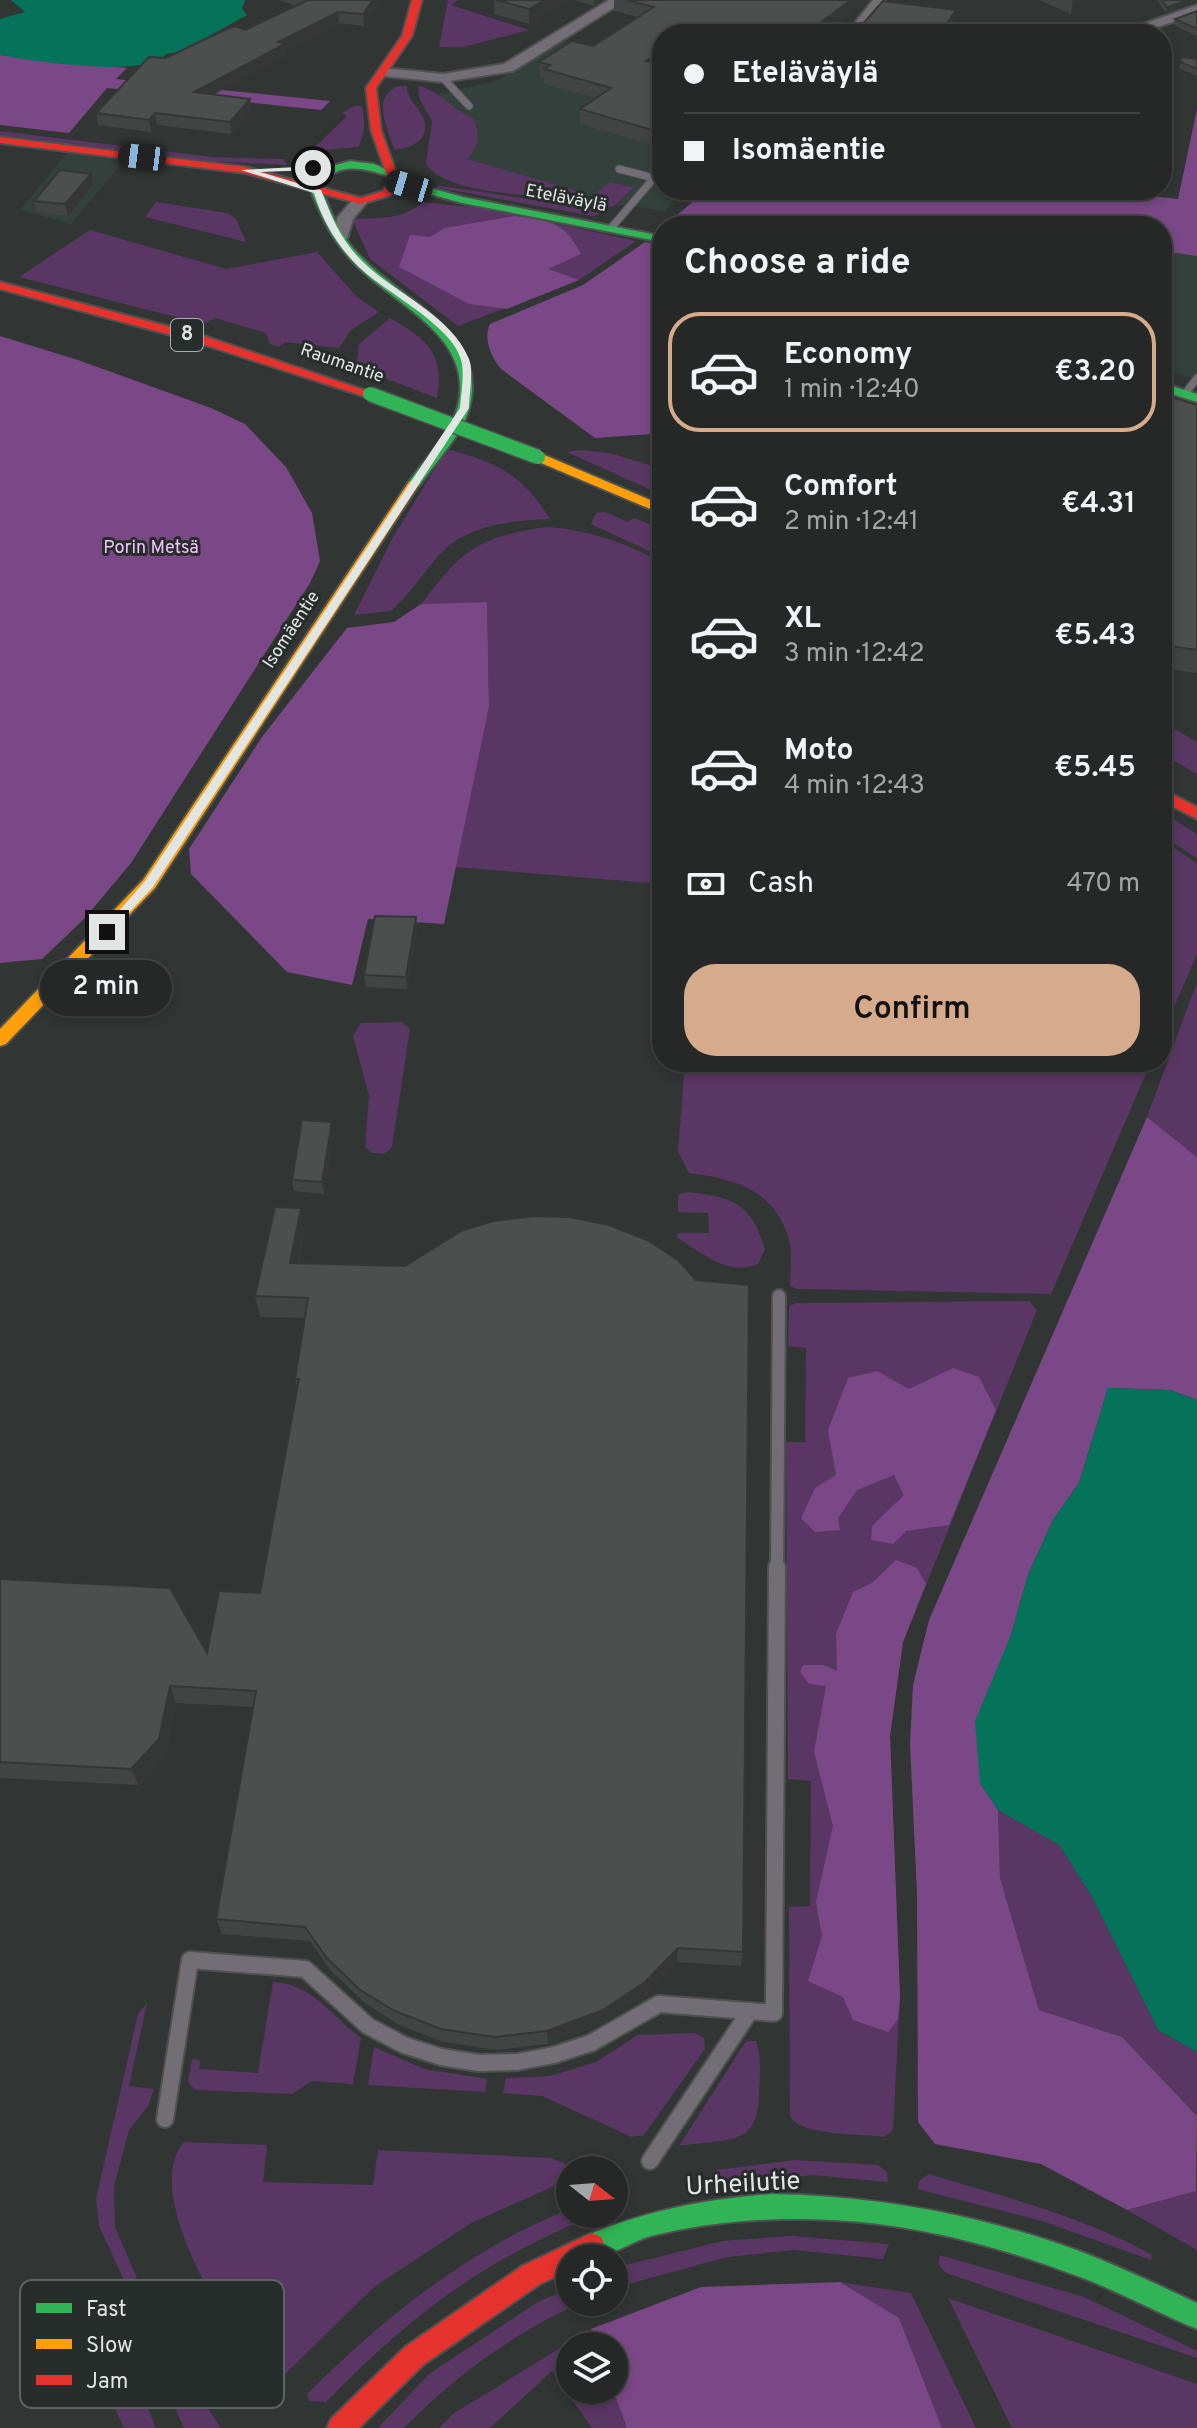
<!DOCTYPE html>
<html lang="en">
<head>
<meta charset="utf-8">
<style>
  :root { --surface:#252827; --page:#2d302f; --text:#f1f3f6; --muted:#a3a6a7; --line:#424444; --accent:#d6ab8b }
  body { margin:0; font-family:Overpass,sans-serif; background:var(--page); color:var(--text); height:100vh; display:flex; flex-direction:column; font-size:30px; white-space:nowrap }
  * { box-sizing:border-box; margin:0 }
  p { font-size:26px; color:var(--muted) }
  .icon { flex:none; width:44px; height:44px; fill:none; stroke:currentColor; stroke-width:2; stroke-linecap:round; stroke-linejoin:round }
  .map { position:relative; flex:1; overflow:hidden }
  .panel { position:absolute; left:652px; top:216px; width:520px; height:856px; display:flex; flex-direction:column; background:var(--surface); border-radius:32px; box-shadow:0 4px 12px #0003,0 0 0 2px var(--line) }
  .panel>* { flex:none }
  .hud { position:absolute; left:652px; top:24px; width:520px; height:176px; border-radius:32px; box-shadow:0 4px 12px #0003,0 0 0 2px var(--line); display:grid; align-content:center; height:176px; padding:0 32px; background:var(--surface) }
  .needle { width:52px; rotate:107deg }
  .controls { position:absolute; left:556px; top:2156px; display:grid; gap:16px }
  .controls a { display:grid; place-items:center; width:72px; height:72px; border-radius:50%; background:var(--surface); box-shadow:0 4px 12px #0003,0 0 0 2px var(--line); font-size:40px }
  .end { position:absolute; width:36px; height:36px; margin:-18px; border:10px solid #e1e6e4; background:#111; box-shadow:0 0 0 4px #111 }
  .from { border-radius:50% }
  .bubble { position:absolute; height:56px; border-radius:28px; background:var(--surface); box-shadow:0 4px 12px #0003,0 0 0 2px var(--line); font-size:26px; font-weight:600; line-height:56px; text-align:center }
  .car { position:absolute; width:24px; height:48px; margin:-24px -12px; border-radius:10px; box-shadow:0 0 6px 2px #0007; background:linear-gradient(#222 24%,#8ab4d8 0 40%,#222 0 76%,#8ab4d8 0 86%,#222 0) }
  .hud b { display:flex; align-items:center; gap:28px; height:76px; font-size:30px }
  .hud b+b { border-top:2px solid var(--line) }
  .hud i { width:20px; height:20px; background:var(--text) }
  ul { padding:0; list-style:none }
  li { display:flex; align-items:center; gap:24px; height:120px; margin:0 16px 12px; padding:0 16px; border:4px solid transparent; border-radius:32px }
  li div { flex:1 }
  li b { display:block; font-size:30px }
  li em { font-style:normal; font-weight:600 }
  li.active { border-color:var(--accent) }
  li>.icon { width:72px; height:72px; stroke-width:1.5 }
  h2 { padding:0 32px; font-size:36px; line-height:96px }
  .pay { display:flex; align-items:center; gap:20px; height:88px; padding:0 32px; font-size:30px }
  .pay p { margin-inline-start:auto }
  .cta { display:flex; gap:16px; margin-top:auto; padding:16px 32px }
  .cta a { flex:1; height:92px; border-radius:32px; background:var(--accent); color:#111; font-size:32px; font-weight:600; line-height:92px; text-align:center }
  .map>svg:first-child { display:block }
</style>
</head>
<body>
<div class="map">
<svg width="1197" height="2428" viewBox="0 0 1197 2428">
  <rect width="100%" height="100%" fill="#313634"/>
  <path fill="#34403c" d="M563 41 662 68V190H685L665 211 613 204 465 160 439 94 499 80Z
    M67 153 124 161 71 224 20 210Z
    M1176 253 1197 256V379L1162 369V258Z"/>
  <path fill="#593663" d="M448 0H458L451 5 529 30 463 47H439Z
    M398 86H407C407 100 419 107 424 119 431 141 409 149 394 149 387 126 371 98 398 86Z
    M418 86C443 91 448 108 473 118 481 134 479 147 467 159L584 193 575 200C538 195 446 195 426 164L432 121 419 98Z
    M354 106H362C365 122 366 132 358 147L311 151 347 116 342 113Z
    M0 131 212 157 284 159 287 165 209 161 0 135Z
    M610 182 629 187 636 185 613 207 585 202Z
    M441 186 608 211 593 216 434 187Z
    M156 202 227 213 236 219 246 242 145 217Z
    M423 202 488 209 636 241 579 280 458 326 370 259 352 219C377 218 403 220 423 202Z
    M90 230 226 269 317 252 357 297 379 312 351 330 339 348 285 342 279 347 270 344 266 333 215 318 203 324 19 277Z
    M390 318C427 339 445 354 437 398L374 374 357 361 359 344Z
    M447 449C498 463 522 474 550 519 512 521 468 524 440 554 423 573 410 594 391 611L354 615 392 539Z
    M580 450 610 453 662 469V495L567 452Z
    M605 512 628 522 634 518 662 529V557L591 524 596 513Z
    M545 527C587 529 625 543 662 562V884L455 867 489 707 487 602 421 604C465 548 474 539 545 527Z
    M1162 722 1197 742V774L1162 754Z
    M1162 812 1197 834V858L1162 836Z
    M1162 840 1197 863V954L1162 1035Z
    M1197 982V1157L1147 1117Z
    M402 1022 410 1029 392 1147 384 1154 372 1153 365 1147 369 1096 353 1036 361 1023Z
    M685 1062H1151L1051 1294 797 1289 790 1286C790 1271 793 1250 788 1236 772 1188 733 1179 689 1173L678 1151Z
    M687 1192C732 1197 751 1202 765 1249L758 1264C728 1277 703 1253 677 1238V1233H709L708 1213 678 1212V1195Z
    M1029 1301 1037 1310 903 1642 890 1736 900 1997 893 2130 884 2137C860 2133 801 2137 790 2116L789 1907 810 1906 811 1781 788 1779 786 1442H805L806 1348 788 1346 789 1307 795 1303Z
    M998 1810 1059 1844 1091 1895 1158 2030 1197 2052V2116L1122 2037 1039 2010 1000 1878Z
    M273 1982C313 1984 330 2015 361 2038L353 2084 312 2081 292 2094 195 2090 188 2082 192 2059 200 2060 199 2069 258 2073Z
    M147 2003 129 2086 154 2089 148 2106 129 2130 114 2186 115 2227 140 2285 130 2293 99 2226 96 2199 138 2014Z
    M695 2033 704 2038 705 2049 644 2135 632 2137 542 2096 503 2093 506 2078 550 2076 596 2062 638 2035Z
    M746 2041H756C762 2058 760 2074 759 2092 759 2149 726 2138 679 2146Z
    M374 2047 424 2069 487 2079 485 2092 368 2085Z
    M184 2142 267 2145 263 2182 373 2185 378 2150 551 2158 580 2170H570V2179L471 2223 374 2287 278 2381C260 2359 239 2337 223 2314 198 2276 149 2182 184 2142Z
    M794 2160 878 2165 887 2172 888 2182 812 2175 734 2184 713 2176 717 2170Z
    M929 2174C1004 2197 1083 2216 1152 2255L1151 2260 1042 2221 917 2189 920 2180Z
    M1197 2186V2250L1127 2210 1196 2191Z
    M570 2209V2214H598C483 2260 412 2314 326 2402L309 2401 307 2394C384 2318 468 2249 570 2209Z
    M791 2236 889 2244 883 2259 794 2250 727 2257 614 2288V2269L622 2266 722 2241Z
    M940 2255 1084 2297 1197 2351V2358L946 2273 938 2264Z
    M840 2282 911 2293 976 2428H942L899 2318Z
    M570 2288V2302H583C516 2331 455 2376 404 2428H378L429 2374 538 2302Z
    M948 2298 1197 2384V2428H1012Z
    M591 2329 597 2346H570V2390H613L627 2428H592L552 2371 490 2428H439L453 2414Z
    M160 2354 179 2366 221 2428H184L152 2357Z
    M130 2366 156 2428H124L113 2404 121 2375Z"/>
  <path fill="#7a4886" d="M0 55 127 68 116 79 330 101 321 110 107 88 69 133 0 125Z
    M1197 109V256L1176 253 1162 258V226H691L671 220 707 190H1099L1178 199Z
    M515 216C550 221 564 221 581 254L548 269 579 280 507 309 469 304 399 267 410 235 430 237 445 228Z
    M645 242 662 246V423L652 434 595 438 501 369C491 357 483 339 490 324L583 285Z
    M0 336 78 360 211 408 245 424 286 467 312 513 320 561 310 583 131 863 84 919 42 959 0 963Z
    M487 602 489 707 444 924 368 919 352 985 287 972 191 874 189 849 262 737 347 628 394 622 421 604Z
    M1147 1117 1197 1157V1400L1170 1390 1108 1388 1079 1483 1053 1520 1028 1575 1011 1635 980 1783 998 1810 1000 1878 1039 2010 1122 2037 1197 2116 1196 2191 1127 2210 1041 2164 935 2144 918 2122 917 1893 910 1744 913 1685 929 1620Z
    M953 1368 979 1377 996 1410 949 1525 906 1531 893 1544 871 1540 872 1526 904 1495 894 1475 857 1490 838 1518 840 1530 815 1532 801 1518 815 1488 836 1475 828 1430 848 1378 877 1371 909 1389Z
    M896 1560 917 1568 926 1584 903 1642 890 1736 900 1997 898 2019 888 2032 853 2020 843 1997 808 1981 822 1936 816 1902 833 1826 814 1752 826 1686 809 1684 800 1672 803 1665H824L837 1671 836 1634 853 1592 872 1583Z
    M840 2282 899 2318 942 2428H627L613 2390 614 2346H597L591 2329 701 2287Z"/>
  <path fill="#04735a" d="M11 0H245L242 9 247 15 180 52 166 54C147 79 31 61 0 55V19L25 12Z
    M1108 1388 1170 1390 1197 1400V2052L1158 2030 1091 1895 1059 1845 998 1810 980 1783 975 1721 1011 1635 1028 1575 1053 1520 1079 1483Z"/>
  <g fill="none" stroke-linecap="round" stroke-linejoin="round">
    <g stroke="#4e5150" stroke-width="9">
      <path id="lane-far2" d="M443 78 469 106
        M611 228 654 178 619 169
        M1185 394 1197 378"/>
    </g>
    <g stroke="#4e5150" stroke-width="16">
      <path id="lane-far1" d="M777 1569 779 1296"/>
    </g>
    <g stroke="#4e5150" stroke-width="20">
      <path id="lane" d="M165 2119 190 1960 305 1969 368 2026 404 2045 441 2057 479 2063 517 2062 554 2055 591 2043 659 2004 774 2013 777 1567
        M650 2161 750 2011"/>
    </g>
    <g stroke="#4e5150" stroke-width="4">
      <path id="street" d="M609 0H626L513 71 443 82 384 76 377 72 384 68 443 74 504 64Z
        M873 0H887L860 34H846Z
        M1197 5V14L1136 34H1115Z
        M354 198 368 201 353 219 347 239H335L337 218Z"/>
    </g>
    <g stroke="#4e5150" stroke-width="4">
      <path id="fast" d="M350 161 374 164 396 174 391 177C363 168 342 161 319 184 332 214 338 234 362 258 403 301 490 335 469 409 461 437 435 462 419 486L414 487 408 483C424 460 451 434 458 406 475 335 393 305 353 262 328 235 322 216 308 184L326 168Z
        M394 178 463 197 662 236V242L462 203 390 183V179Z
        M1162 383 1197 394V402L1162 391Z
        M771 2194C878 2196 978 2214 1079 2251 1119 2266 1158 2285 1197 2303V2329C1158 2313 1120 2292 1080 2277 1002 2247 916 2224 832 2220 771 2217 711 2221 651 2236 631 2241 603 2263 583 2255L579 2246 583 2237C649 2210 701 2200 771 2194Z"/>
    </g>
    <g stroke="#4e5150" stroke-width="4">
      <path id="slow" d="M534 454H542L662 505V514L534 460Z
        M414 479 420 483 155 888 6 1044 0 1046V1029L143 880 408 483Z"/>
    </g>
    <g stroke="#4e5150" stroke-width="4">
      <path id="jam" d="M412 0H422L412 36 376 88 381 130 399 181 391 195 361 204 245 173 0 143V137L245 167 361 198 383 191 389 181 371 130 366 88 402 36Z
        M0 282 201 335 376 394 366 397 193 341 0 289Z
        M1162 789 1197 807V819L1162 801Z
        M592 2233 601 2237 605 2246 601 2255 595 2258H570V2270L540 2284 423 2365 359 2428H327L331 2419 405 2347 522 2266Z"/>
    </g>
    <use href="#lane-far2" stroke="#736e75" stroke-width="7"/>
    <use href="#lane-far1" stroke="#736e75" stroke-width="12"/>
    <use href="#lane" stroke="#736e75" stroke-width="16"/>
    <use href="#street" fill="#736e75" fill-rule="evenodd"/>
    <use href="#fast" fill="#30b455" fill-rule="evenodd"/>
    <use href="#slow" fill="#ff9f0a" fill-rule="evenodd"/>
    <use href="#jam" fill="#e5322d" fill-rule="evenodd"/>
    <g stroke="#4e5150" stroke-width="13" stroke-linecap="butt">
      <path id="fast-bridge-far1" d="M370 394 373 395"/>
    </g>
    <g stroke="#4e5150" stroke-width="17" stroke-linecap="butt">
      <path id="fast-bridge" d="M370 394 538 457"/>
    </g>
    <use href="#fast-bridge-far1" stroke="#30b455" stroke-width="11"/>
    <use href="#fast-bridge" stroke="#30b455" stroke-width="14"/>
  </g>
  <path fill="#404442" d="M279 0H382L364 26 339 23 286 50V56L213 94 251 110 231 134 157 125 151 132 98 125 96 113 166 58 245 30 296 6Z
    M494 0H569L529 24 494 14Z
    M574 0H604L594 6Z
    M614 0H869L824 34H662L659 147 580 124V109L596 98 544 84V78L540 77 539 62 593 46 638 17 614 11Z
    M1039 0H1076L1071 14Z
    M1157 0H1197L1166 13Z
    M1197 11V36L1174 25 1175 19Z
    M1162 51 1173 52 1165 97H1162Z
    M1181 57 1197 59V76L1179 68Z
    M93 185 68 216 36 212 34 201Z
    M1162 394 1197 405V673L1162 668Z
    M416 917 417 929 407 989 366 987 364 975Z
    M333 1134 324 1194 294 1191 292 1180Z
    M305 1229 299 1263 743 1952 741 1966 677 1962 644 1996 603 2023 548 2044 496 2050 444 2042 399 2025 365 2003 331 1971 310 1941 222 1934 216 1919 253 1707 176 1703 166 1756 139 1785 0 1778V1579L207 1653 260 1593 297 1389 295 1379 305 1318 260 1317 255 1296Z"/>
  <path fill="#343736" d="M373 0H382L364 26 363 14Z
    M545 0H569L529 24V9Z
    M594 0H604L594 6Z
    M851 0H869L824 34H805Z
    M887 0H903L887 5Z
    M1073 0H1076L1071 14Z
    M1189 0H1197V3L1166 13 1167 7Z
    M956 10 955 20 945 34H940Z
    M338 12 339 23 286 50V56L196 104 194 92 278 42Z
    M712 24V34H694Z
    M662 52V66L646 61Z
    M250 99 251 110 231 134 230 122Z
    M155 113 157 125 151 132 149 120Z
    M662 129V144L659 147V132Z
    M91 174 93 185 68 216 65 204Z
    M416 917 417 929 407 989 406 977Z
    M332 1122 333 1134 324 1194 322 1182Z
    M301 1208 305 1229 294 1284 290 1263Z
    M170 1686 176 1703 166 1756 139 1785 131 1769Z
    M678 1948 677 1962 644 1996 603 2023 548 2044 547 2031Z"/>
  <path fill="#4b4f4d" stroke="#343736" stroke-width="2" d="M308 0H373L363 14 338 12 278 42 285 44 194 92 250 99 230 122 155 113 149 120 96 113 149 57 166 58 218 33 235 26 245 30Z
    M496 0H545L529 9Z
    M627 0H851L805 34H756L712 24 694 34H662V52L646 61 662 65V129L659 132 580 109 611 88 544 69 550 65 539 62 572 41 593 46 654 7Z
    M1162 0H1189L1167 7Z
    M883 1 956 10 940 34H857L860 27Z
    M1197 11V29L1175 19Z
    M1162 51 1173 52 1167 87 1162 86Z
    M1181 57 1197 59V69L1180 62Z
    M60 170 91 174 65 204 34 201Z
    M1162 394 1197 405V650L1162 645Z
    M375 916 416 917 406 977 364 975Z
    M302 1120 332 1122 322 1182 292 1180Z
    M275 1207 301 1208 290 1263 405 1266 461 1231 493 1221 534 1216 569 1217 609 1225 647 1240 678 1260 696 1280 749 1285 743 1952 678 1948 645 1982 603 2010 547 2031 494 2037 441 2029 395 2011 360 1990 326 1957 305 1927 216 1919 256 1691 170 1686 159 1739 131 1769 0 1762V1579L170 1588 207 1653 219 1591 260 1593 299 1379H295L308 1298 255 1296Z"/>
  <path fill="#e1e6e4" d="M316 166 313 170 260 172 321 190C332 218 341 241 364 263 397 295 451 315 469 359 474 372 469 393 469 408L153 887 107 936 103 934V929L145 881 460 408C461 394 464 378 462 364 457 327 384 292 359 267 338 247 322 220 314 193L241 170Z"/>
  <g text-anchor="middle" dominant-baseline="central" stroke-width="6" stroke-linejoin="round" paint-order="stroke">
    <g font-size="18" fill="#e1e6e4" stroke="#262d2a">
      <text transform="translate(566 199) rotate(11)">Eteläväylä</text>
      <text transform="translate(342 364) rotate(19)">Raumantie</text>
      <text transform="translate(292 630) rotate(-57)">Isomäentie</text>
    </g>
    <g font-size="18" fill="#f2c3fe" stroke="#262d2a">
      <text x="151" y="548">Porin Metsä</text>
    </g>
    <rect fill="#262d2a" stroke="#a9aeac" stroke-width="2" x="171" y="319" width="32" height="32" rx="6"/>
    <g font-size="20" font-weight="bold" fill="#e1e6e4">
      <text x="187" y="335">8</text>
    </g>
    <g font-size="26" fill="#e1e6e4" stroke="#262d2a">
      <text transform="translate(743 2185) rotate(-3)">Urheilutie</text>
    </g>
  </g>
  <rect x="20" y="2280" width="264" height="128" rx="12" fill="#262d2a" stroke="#5e6462" stroke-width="2"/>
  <rect x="36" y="2303" width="36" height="10" fill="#30b455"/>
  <rect x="36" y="2339" width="36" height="10" fill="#ff9f0a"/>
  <rect x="36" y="2375" width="36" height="10" fill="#e5322d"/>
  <g font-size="22" fill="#e1e6e4">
    <text x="86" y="2316">Fast</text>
    <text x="86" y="2352">Slow</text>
    <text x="86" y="2388">Jam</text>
  </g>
</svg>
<div class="controls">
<a><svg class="needle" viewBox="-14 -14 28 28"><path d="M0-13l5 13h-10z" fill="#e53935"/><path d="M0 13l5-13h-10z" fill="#a3a6a7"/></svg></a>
<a><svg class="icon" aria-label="locate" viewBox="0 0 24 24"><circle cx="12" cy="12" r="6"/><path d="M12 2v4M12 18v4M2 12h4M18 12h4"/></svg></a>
<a><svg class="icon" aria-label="layers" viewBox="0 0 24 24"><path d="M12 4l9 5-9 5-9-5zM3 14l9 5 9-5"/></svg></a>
</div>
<i class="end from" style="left:313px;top:168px"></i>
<i class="end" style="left:107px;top:932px"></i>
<div class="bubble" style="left:40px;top:960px;width:132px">2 min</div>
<i class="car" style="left:142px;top:157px;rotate:277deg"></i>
<i class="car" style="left:409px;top:186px;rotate:287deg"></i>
<div class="hud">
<b><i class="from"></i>Eteläväylä</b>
<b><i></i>Isomäentie</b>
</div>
<section class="panel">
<h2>Choose a ride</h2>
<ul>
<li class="active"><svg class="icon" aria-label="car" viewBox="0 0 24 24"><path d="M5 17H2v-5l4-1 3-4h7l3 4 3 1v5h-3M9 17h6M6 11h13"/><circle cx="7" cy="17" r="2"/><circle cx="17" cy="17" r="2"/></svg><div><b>Economy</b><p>1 min · 12:40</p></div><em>€3.20</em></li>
<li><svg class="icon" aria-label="car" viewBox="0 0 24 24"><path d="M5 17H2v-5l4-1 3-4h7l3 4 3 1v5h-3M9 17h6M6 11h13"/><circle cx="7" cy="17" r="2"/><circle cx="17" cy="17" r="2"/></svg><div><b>Comfort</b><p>2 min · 12:41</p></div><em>€4.31</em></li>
<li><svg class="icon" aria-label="car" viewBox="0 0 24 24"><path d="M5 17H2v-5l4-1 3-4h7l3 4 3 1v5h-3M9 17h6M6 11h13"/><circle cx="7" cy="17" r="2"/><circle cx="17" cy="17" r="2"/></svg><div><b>XL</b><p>3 min · 12:42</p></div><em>€5.43</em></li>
<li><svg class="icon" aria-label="car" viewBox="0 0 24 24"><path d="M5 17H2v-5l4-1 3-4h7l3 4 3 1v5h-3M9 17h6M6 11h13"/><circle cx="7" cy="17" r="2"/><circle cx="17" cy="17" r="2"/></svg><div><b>Moto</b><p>4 min · 12:43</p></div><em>€5.45</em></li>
</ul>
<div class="pay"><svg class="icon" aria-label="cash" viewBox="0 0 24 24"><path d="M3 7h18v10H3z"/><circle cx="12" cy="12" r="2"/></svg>Cash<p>470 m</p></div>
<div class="cta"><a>Confirm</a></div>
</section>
</div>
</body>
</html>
